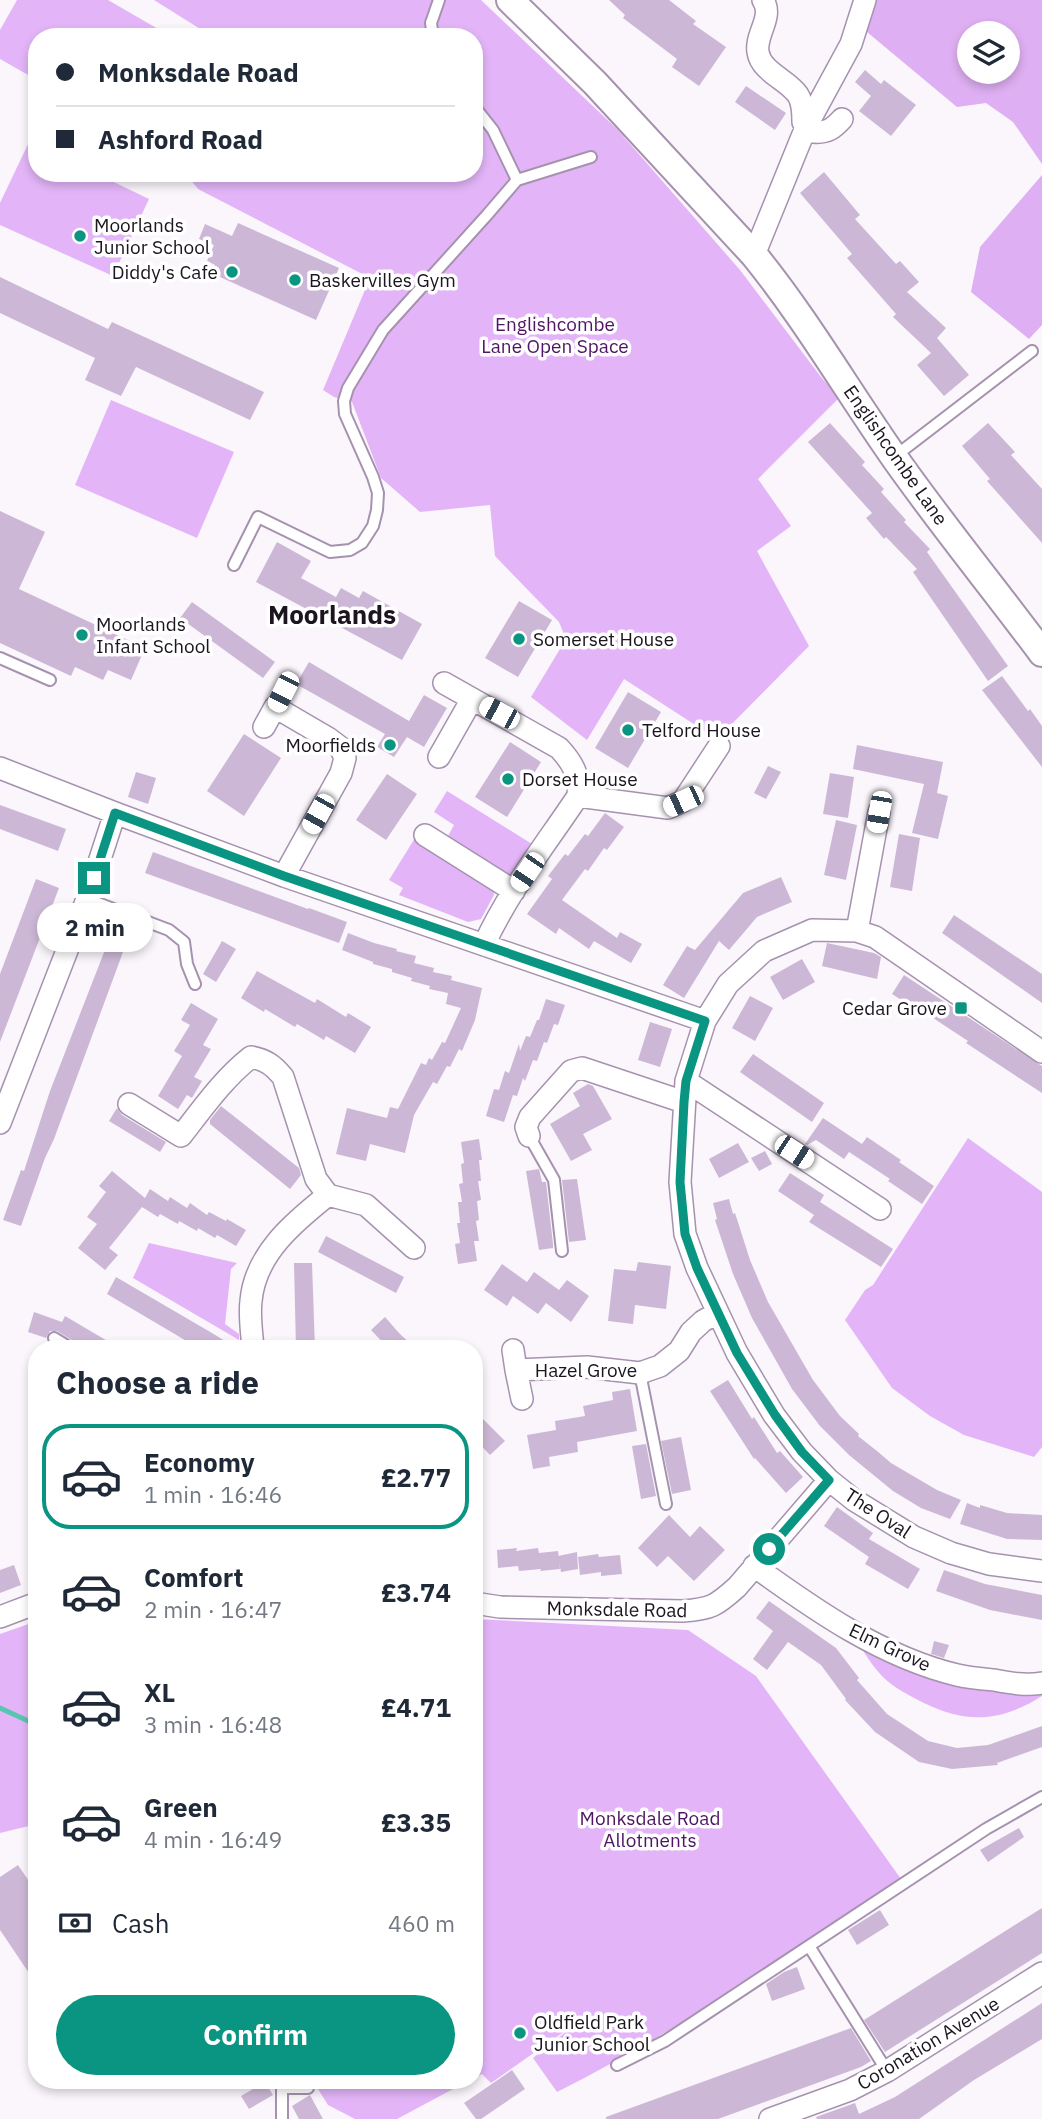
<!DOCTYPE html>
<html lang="en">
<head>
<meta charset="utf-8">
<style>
  :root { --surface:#fff; --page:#f2f2f3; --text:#1f2937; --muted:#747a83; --line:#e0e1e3; --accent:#099581 }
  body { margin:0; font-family:"IBM Plex Sans",sans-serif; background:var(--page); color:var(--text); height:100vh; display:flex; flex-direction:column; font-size:26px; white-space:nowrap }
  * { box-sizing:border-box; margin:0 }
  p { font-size:23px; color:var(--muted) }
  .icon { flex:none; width:38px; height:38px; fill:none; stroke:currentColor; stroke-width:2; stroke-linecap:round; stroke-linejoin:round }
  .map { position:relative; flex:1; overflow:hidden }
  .details { position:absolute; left:28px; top:1340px; width:455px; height:749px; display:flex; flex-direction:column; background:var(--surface); border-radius:28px; box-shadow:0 4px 10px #0003 }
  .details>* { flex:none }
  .top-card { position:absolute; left:28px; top:28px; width:455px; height:154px; border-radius:28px; box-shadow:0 4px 10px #0003; display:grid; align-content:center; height:154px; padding:0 28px; background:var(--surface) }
  .fabs { position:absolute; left:957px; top:21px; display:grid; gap:14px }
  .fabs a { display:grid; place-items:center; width:63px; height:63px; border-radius:50%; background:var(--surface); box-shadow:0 4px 10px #0003; font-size:35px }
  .end { position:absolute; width:32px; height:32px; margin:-16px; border:9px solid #099581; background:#fff; box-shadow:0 0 0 4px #fff }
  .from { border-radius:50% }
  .bubble { position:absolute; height:49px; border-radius:24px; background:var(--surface); box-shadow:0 4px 10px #0003; font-size:23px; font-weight:700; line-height:49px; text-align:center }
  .car { position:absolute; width:21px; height:42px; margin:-21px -10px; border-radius:9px; box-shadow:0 0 5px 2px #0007; background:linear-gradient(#fff 24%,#345 0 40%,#fff 0 76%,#345 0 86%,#fff 0) }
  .top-card b { display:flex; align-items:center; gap:24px; height:66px; font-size:26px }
  .top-card b+b { border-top:2px solid var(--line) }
  .top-card i { width:18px; height:18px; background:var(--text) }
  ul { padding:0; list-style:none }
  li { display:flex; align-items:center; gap:21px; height:105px; margin:0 14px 10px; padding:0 14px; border:4px solid transparent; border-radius:28px }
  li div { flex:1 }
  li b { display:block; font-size:26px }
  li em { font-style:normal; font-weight:700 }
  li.active { border-color:var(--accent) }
  li>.icon { width:63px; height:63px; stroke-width:1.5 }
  h2 { padding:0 28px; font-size:32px; line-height:84px }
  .pay { display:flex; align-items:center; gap:18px; height:77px; padding:0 28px; font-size:26px }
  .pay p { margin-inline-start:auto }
  .cta { display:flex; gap:14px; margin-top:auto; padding:14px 28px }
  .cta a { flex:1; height:80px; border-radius:42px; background:var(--accent); color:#fff; font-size:28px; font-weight:700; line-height:80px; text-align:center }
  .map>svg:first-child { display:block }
</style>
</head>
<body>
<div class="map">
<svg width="1042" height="2119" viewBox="0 0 1042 2119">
  <rect width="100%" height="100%" fill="#faf6fc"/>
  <path fill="#e3b5f8" d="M17 0H108L172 37H37V80L0 59V30Z
    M154 0H481L617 129 740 270 821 377 839 398 758 479 791 526 757 551 809 646 717 739 624 679 587 740 531 697 566 639 559 622 495 556 490 505 420 512 381 478 352 402 334 397 323 390 370 278 198 189 185 173H474V37H213Z
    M29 142 37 145V173H95L149 199 113 276 0 225V203Z
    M111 400 234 452 197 538 75 485Z
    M447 791 532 844 516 870 510 874 502 871 448 836 454 825 434 812Z
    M415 838 493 888 494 895 481 919 468 922 399 895 403 888 389 880Z
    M968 1138 1042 1192V1447L1034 1457 964 1435 930 1416 892 1388 845 1320 865 1290 873 1285Z
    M149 1243 237 1263 231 1269 225 1324 239 1334V1340L133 1278Z
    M474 1619 688 1630 756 1676 901 1879C788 1953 678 2032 557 2092L533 2058 578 2022 491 2083 482 2074 474 2078Z
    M37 1621V1824L0 1833V1634Z
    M858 1642C916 1665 977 1700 1042 1689V1696C1001 1722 967 1724 924 1703 910 1696 894 1688 883 1677 873 1667 865 1654 858 1642Z
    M332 2081H468L397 2119H355L328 2105 318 2089Z"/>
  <path fill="#deaff2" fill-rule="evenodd" d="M872 0H1042V164L1013 122 986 103 957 107 861 27ZM970 33H1008V72H970Z
    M1042 175V325L1029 339 971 292 980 247Z"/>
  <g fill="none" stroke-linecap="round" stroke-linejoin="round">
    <path stroke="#58c5b1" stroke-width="5" d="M0 1708 37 1725"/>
  </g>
  <path fill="#ccb8d6" d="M609 0H669L696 21 693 24 726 47 699 86 672 67 677 59 623 18 625 15Z
    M865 70 881 84 884 80 916 105 891 136 859 111 871 96 855 82Z
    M746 86 786 113 775 130 735 102Z
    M824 172 860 215 855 219 896 264 900 261 919 282 907 292 946 328 937 338 969 375 944 396 917 365 931 353 893 317 896 314 847 258 852 254 800 193Z
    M238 223 339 268 316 320 211 273 215 265 207 261 214 245 199 239 205 224 232 236Z
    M0 277 108 329 112 322 264 392 250 420 136 367 121 396 85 380 95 358 0 313Z
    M830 423 865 462 862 465 884 489 881 492 906 520 904 522 930 549 927 552 1008 666 988 681 913 572 917 569 886 537 884 539 866 518 872 513 808 442Z
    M988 423 1015 452 1011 455 1042 489V543L987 481 990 479 962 446Z
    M0 511 45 532 19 589 145 648 131 680 108 670 103 680 75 667 71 676 0 643Z
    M277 542 311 561 301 578 336 597 341 588 359 598 363 591 422 624 402 660 256 582Z
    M519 601 552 620 518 677 485 658Z
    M192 602 275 662 263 678 180 618Z
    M309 662 409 721 424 695 447 708 424 747 407 737 394 757 377 747 385 734 296 684Z
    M1002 676 1028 711 1030 709 1042 726V767L982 690Z
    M628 692 661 712 628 768 595 748Z
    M244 734 281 758 244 816 207 791Z
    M510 742 541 762 507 817 475 797Z
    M857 745 943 762 937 793 948 796 938 839 912 833 924 784 853 769Z
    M768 766 781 772 766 799 754 793Z
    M136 772 156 778 148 804 128 797Z
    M830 773 854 777 848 818 823 814Z
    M387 774 417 794 386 840 356 820Z
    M0 805 66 829 58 851 0 829Z
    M605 813 624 827 607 850 604 848 588 871 585 869 562 900 617 938 620 932 642 944 631 963 594 941 589 949 559 928 556 934 527 914 552 879 548 876 565 854 568 856 585 834 588 836Z
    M836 820 857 825 846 880 824 875Z
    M899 834 920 838 912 891 890 887Z
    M153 852 308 909 309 908 347 922 339 943 145 873Z
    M781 877 792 902 757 917 729 950 719 941 684 998 663 985 687 946 695 950 743 893Z
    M36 879 59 888 0 1042V974Z
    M954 915 1042 974V1003L942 933Z
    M117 919 133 925 54 1139 45 1158 21 1226 3 1220 21 1170 24 1171 50 1091Z
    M348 933 374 943 397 949 396 951 416 956 414 963 434 968 433 972 452 976 451 980 482 988 475 1020 462 1051 459 1049 450 1067 447 1066 437 1084 433 1082 414 1115 405 1153 370 1144 366 1161 336 1154 347 1108 387 1118 390 1107 398 1109 421 1063 426 1065 429 1058 432 1060 442 1042 445 1043 461 1008 446 1004 448 993 429 989 430 986 411 981 412 978 392 972V969L373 964V962L342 950Z
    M222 941 236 949 216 982 203 974Z
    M827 943 874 953 881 957 877 979 822 966Z
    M802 959 815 982 783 1000 770 977Z
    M257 971 315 1003 317 999 346 1017 348 1013 371 1027 355 1053 326 1036 324 1040 297 1024 295 1027 265 1009 264 1012 241 998Z
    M904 975 1042 1066V1093L966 1043 968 1041 927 1014 926 1016 892 994Z
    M750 996 773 1008 755 1041 732 1028Z
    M546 999 565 1005 558 1025 554 1024 547 1043 544 1042 537 1061 533 1060 525 1081 523 1078 517 1096 513 1095 504 1122 486 1116 494 1089 499 1090 505 1071 509 1073 519 1044 520 1051 526 1036 530 1037 537 1020H539Z
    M191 1003 218 1019 203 1045 211 1049 194 1077 202 1081 192 1098 187 1095 178 1109 158 1096 182 1056 174 1051 190 1025 181 1020Z
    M650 1022 672 1029 660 1067 638 1060Z
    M753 1054 824 1103 812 1122 740 1072Z
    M588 1084 593 1086 612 1119 583 1134 592 1150 571 1161 550 1124 580 1106 573 1093Z
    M221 1106 299 1168 301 1175 290 1189 210 1124V1120Z
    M117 1108 122 1115 166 1142 160 1152 109 1121Z
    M823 1118 862 1144 867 1137 901 1160 899 1162 934 1186 922 1204 888 1181 890 1179 849 1152 844 1159 816 1140 807 1145 805 1144Z
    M479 1139 482 1160H479L481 1181H478L481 1200 477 1201 479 1220 476 1221 479 1241H474L477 1261 458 1264 455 1244 460 1243 457 1223H460L458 1202H462L459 1184 463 1183 461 1164 464 1163 461 1142Z
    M738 1143 749 1162 719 1178 709 1159Z
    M765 1151 772 1164 759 1171 751 1158Z
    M539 1169 542 1182H546L553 1244V1248L539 1250 526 1171Z
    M112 1171 145 1198 150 1189 168 1201 170 1197 187 1208 190 1203 207 1215 209 1212 226 1221 227 1219 246 1230 236 1246 217 1235 215 1238 198 1228 197 1231 179 1221 178 1224 160 1214 158 1217 142 1207 109 1248 118 1255 105 1270 78 1248 97 1224 87 1217 106 1192 99 1186Z
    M790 1173 824 1195 820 1202 893 1249 881 1267 809 1222 814 1215 778 1191Z
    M577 1179 586 1240 569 1242 562 1180Z
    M729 1199 733 1214 735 1213 750 1260 768 1302 813 1380 840 1416 859 1434 858 1436 877 1451 891 1463 937 1490 961 1500 950 1519 921 1508 893 1491 849 1455 820 1426 792 1389 752 1318 733 1274 715 1220 717 1219 713 1203Z
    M326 1236 404 1277 396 1293 318 1252Z
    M638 1262 671 1266 666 1309 635 1305 633 1324 608 1321 614 1269 636 1271Z
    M294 1263H312L315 1349H296Z
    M502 1264 527 1282 534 1272 559 1290 567 1280 589 1296 571 1322 546 1303 538 1314 513 1296 507 1306 484 1290Z
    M116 1277 212 1333 238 1349H200L107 1294Z
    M34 1312 62 1322 65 1316 121 1349H80L77 1343 57 1331H50L46 1338 28 1332Z
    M385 1317 399 1333 416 1349H389L371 1330Z
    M728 1380 752 1419 754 1417 777 1453 780 1451 803 1477 786 1493 755 1458 754 1459 710 1391Z
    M630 1389 637 1431 577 1442 578 1452 549 1457 550 1466 533 1469 527 1435 556 1430 555 1421 585 1416 583 1406 613 1400 612 1392Z
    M474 1410 505 1441 490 1455 474 1438Z
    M681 1437 691 1490 672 1494 661 1441Z
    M646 1444 656 1496 641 1499 632 1446Z
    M967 1503 980 1508V1505L1007 1513 1042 1515V1540L1007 1539 960 1524Z
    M837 1507 873 1533 869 1539 920 1569 908 1589 865 1564 869 1557 824 1526Z
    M669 1515 690 1537 700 1526 725 1550 694 1581 668 1556 657 1567 638 1548Z
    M517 1548 516 1551 538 1548 539 1553 558 1551 560 1569 540 1571 541 1569 519 1571 518 1566 498 1568 497 1550Z
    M577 1552 578 1569 561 1572 558 1556Z
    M598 1554 599 1557 620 1555 622 1574 601 1576V1572L580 1575 578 1557Z
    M14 1565 21 1585 0 1593V1570Z
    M944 1570 985 1584 1042 1595V1620L990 1610 936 1591Z
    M769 1601 836 1648 859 1678 857 1680 887 1714 928 1741 957 1748 988 1745 1042 1726V1747L997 1763 998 1765 952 1769 919 1762 875 1732 845 1700 846 1699 821 1665 788 1642 767 1670 753 1659 773 1631 756 1618Z
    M934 1641 949 1645 944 1658 931 1654Z
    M1019 1828 1024 1837 988 1862 980 1850Z
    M18 1865 37 1893V1985L0 1930V1877Z
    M1042 1908V1953L885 2052 864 2020Z
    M880 1910 889 1925 857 1945 848 1930Z
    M797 1967 805 1989 772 2001 766 1984 784 1972Z
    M1042 2003V2039L974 2080 919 2119H817L816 2117 855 2103 859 2114 895 2097Z
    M851 2028 871 2061 861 2067 718 2119H606V2117Z
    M512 2070 525 2089 481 2119H476L464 2103Z
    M265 2082 273 2095 249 2109 241 2096Z
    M310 2095 323 2119H299L292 2106Z"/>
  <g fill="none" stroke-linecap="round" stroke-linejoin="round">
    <g stroke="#a692af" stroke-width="14">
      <path id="service" d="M433 37 431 23 439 0
        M517 180 591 157
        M894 457 1032 351
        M234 565 258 517 330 552 350 550 362 543 373 526 377 510 378 493 373 477 345 414 344 401 348 388 383 330 487 215 517 180 493 130 474 106
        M0 658 50 680
        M87 899 169 930 184 942 187 964 195 984
        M529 1136 554 1180 562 1251
        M54 1338 72 1349
        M640 1373 666 1504
        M809 1946 887 2071
        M617 2065 665 2041 986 1829 1042 1797
        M282 2081V2119
        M283 2088H308"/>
    </g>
    <g stroke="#a692af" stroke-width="24">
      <path id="minor" d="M763 0C774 17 755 34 758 52 761 72 788 80 798 95 803 103 803 113 803 122L814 132C827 133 833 129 842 119
        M754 255 806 127 851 44 865 0
        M444 683 559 748C573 763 580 776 578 796 546 844 508 892 484 945
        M264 727 275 707 328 738 340 747 345 758 341 773 284 876
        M439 757 472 699
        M0 768 115 813 284 876 705 1021
        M578 796 668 808 683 801 719 746
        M425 835 514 891
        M857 931 879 812
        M1042 1052 875 937 857 931 812 930 764 951 728 984 705 1021 686 1081 680 1182 685 1234 697 1268 737 1353 774 1415 802 1452 829 1480 854 1500 914 1537 951 1553 989 1564 1042 1571
        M686 1081 880 1209
        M129 1104 181 1136C203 1108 223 1079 251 1057 266 1060 273 1065 283 1077L316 1179 328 1195C294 1222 255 1254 251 1301 249 1316 252 1334 253 1349
        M0 1123 87 899 115 813
        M529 1136 526 1127 530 1117 571 1071 582 1068 684 1102
        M328 1195 366 1205 414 1248
        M513 1350 516 1370 587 1367 640 1373 660 1366 679 1351 691 1332 703 1321 717 1313
        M516 1370 522 1399
        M754 1566C815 1610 882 1657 957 1675 969 1678 982 1679 994 1680 1010 1683 1026 1686 1042 1683
        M474 1603 500 1607 683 1611C711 1609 716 1606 737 1587L829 1480
        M0 1617 37 1603
        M770 2119 850 2090 887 2071 1042 1973"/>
    </g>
    <g stroke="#a692af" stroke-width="30">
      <path id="tertiary" d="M510 0 595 83 754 255C806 319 847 390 894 457 941 524 993 587 1042 653"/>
    </g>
    <use href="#service" stroke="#fff" stroke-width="10"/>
    <use href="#minor" stroke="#fff" stroke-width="21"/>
    <use href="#tertiary" stroke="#fff" stroke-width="26"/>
  </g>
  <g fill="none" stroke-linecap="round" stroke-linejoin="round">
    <path stroke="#099581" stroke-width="9" d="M94 878 115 813 284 876 705 1021 686 1081 684 1102 680 1182 685 1234 697 1268 737 1353 775 1415 802 1452 829 1480 769 1549"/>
  </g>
  <g fill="#099581" stroke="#fff" stroke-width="2.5">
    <circle cx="80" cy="236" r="7"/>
    <circle cx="232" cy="272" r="7"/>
    <circle cx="295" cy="280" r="7"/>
    <circle cx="82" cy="635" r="7"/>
    <circle cx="519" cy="639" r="7"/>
    <circle cx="628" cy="730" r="7"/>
    <circle cx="390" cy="745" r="7"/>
    <circle cx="508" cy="779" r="7"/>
    <rect x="954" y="1001" width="14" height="14" rx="3.5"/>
    <circle cx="520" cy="2033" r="7"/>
  </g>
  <g text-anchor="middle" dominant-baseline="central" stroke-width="7" stroke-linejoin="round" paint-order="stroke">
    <g font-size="19" fill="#1c151f" stroke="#fff" text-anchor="start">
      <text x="94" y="225">Moorlands<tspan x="94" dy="22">Junior School</tspan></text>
      <text x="218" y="272" text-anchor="end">Diddy's Cafe</text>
      <text x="309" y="280">Baskervilles Gym</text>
      <text x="96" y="624">Moorlands<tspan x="96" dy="22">Infant School</tspan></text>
      <text x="533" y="639">Somerset House</text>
      <text x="642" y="730">Telford House</text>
      <text x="376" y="745" text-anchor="end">Moorfields</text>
      <text x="522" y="779">Dorset House</text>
      <text x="947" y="1008" text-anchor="end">Cedar Grove</text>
      <text x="534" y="2022">Oldfield Park<tspan x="534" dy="22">Junior School</tspan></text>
    </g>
    <g font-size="19" fill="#4f1564" stroke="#fff">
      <text x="555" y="324">Englishcombe<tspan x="555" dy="22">Lane Open Space</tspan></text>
      <text x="650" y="1818">Monksdale Road<tspan x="650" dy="22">Allotments</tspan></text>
    </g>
    <g font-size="19" fill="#1c151f" stroke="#fff">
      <text transform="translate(896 455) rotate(55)">Englishcombe Lane</text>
      <text x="586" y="1370">Hazel Grove</text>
      <text transform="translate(878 1513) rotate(33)">The Oval</text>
      <text transform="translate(617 1609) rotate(1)">Monksdale Road</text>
      <text transform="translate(890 1647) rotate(25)">Elm Grove</text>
      <text transform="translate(928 2043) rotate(-31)">Coronation Avenue</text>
    </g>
    <g font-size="26" font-weight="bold" fill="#1c151f" stroke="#fff">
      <text x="332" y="614">Moorlands</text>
    </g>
  </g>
</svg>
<div class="fabs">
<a><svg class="icon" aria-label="layers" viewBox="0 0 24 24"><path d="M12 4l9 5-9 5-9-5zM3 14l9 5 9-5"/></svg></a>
</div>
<i class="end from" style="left:769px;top:1549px"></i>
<i class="end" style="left:94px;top:878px"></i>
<div class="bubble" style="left:37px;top:903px;width:116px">2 min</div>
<i class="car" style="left:283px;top:692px;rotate:207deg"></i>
<i class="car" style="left:499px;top:713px;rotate:298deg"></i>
<i class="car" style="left:683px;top:801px;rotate:245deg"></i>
<i class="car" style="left:879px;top:812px;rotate:190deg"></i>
<i class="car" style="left:318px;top:814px;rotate:209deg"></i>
<i class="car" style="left:527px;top:872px;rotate:214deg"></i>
<i class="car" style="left:794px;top:1152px;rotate:123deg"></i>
<div class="top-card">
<b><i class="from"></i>Monksdale Road</b>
<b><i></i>Ashford Road</b>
</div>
<section class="details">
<h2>Choose a ride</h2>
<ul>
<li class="active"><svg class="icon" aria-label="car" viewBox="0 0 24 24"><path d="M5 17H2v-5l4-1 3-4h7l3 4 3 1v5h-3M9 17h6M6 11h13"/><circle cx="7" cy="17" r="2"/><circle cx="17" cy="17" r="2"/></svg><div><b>Economy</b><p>1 min · 16:46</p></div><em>£2.77</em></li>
<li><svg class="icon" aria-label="car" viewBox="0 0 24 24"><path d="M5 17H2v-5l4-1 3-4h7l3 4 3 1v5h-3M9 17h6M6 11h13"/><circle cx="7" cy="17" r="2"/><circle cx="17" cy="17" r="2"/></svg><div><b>Comfort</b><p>2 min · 16:47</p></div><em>£3.74</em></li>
<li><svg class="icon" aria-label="car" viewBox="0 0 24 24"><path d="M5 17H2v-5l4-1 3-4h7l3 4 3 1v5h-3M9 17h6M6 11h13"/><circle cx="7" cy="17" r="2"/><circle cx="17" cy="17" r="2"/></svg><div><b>XL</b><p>3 min · 16:48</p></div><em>£4.71</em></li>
<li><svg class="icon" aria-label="car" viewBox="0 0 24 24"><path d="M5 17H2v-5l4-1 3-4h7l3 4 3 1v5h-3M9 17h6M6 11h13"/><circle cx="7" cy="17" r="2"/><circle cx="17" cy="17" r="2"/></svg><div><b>Green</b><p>4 min · 16:49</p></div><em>£3.35</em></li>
</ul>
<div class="pay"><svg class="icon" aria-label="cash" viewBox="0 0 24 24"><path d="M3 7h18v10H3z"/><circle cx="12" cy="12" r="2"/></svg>Cash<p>460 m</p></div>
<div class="cta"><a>Confirm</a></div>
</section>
</div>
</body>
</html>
